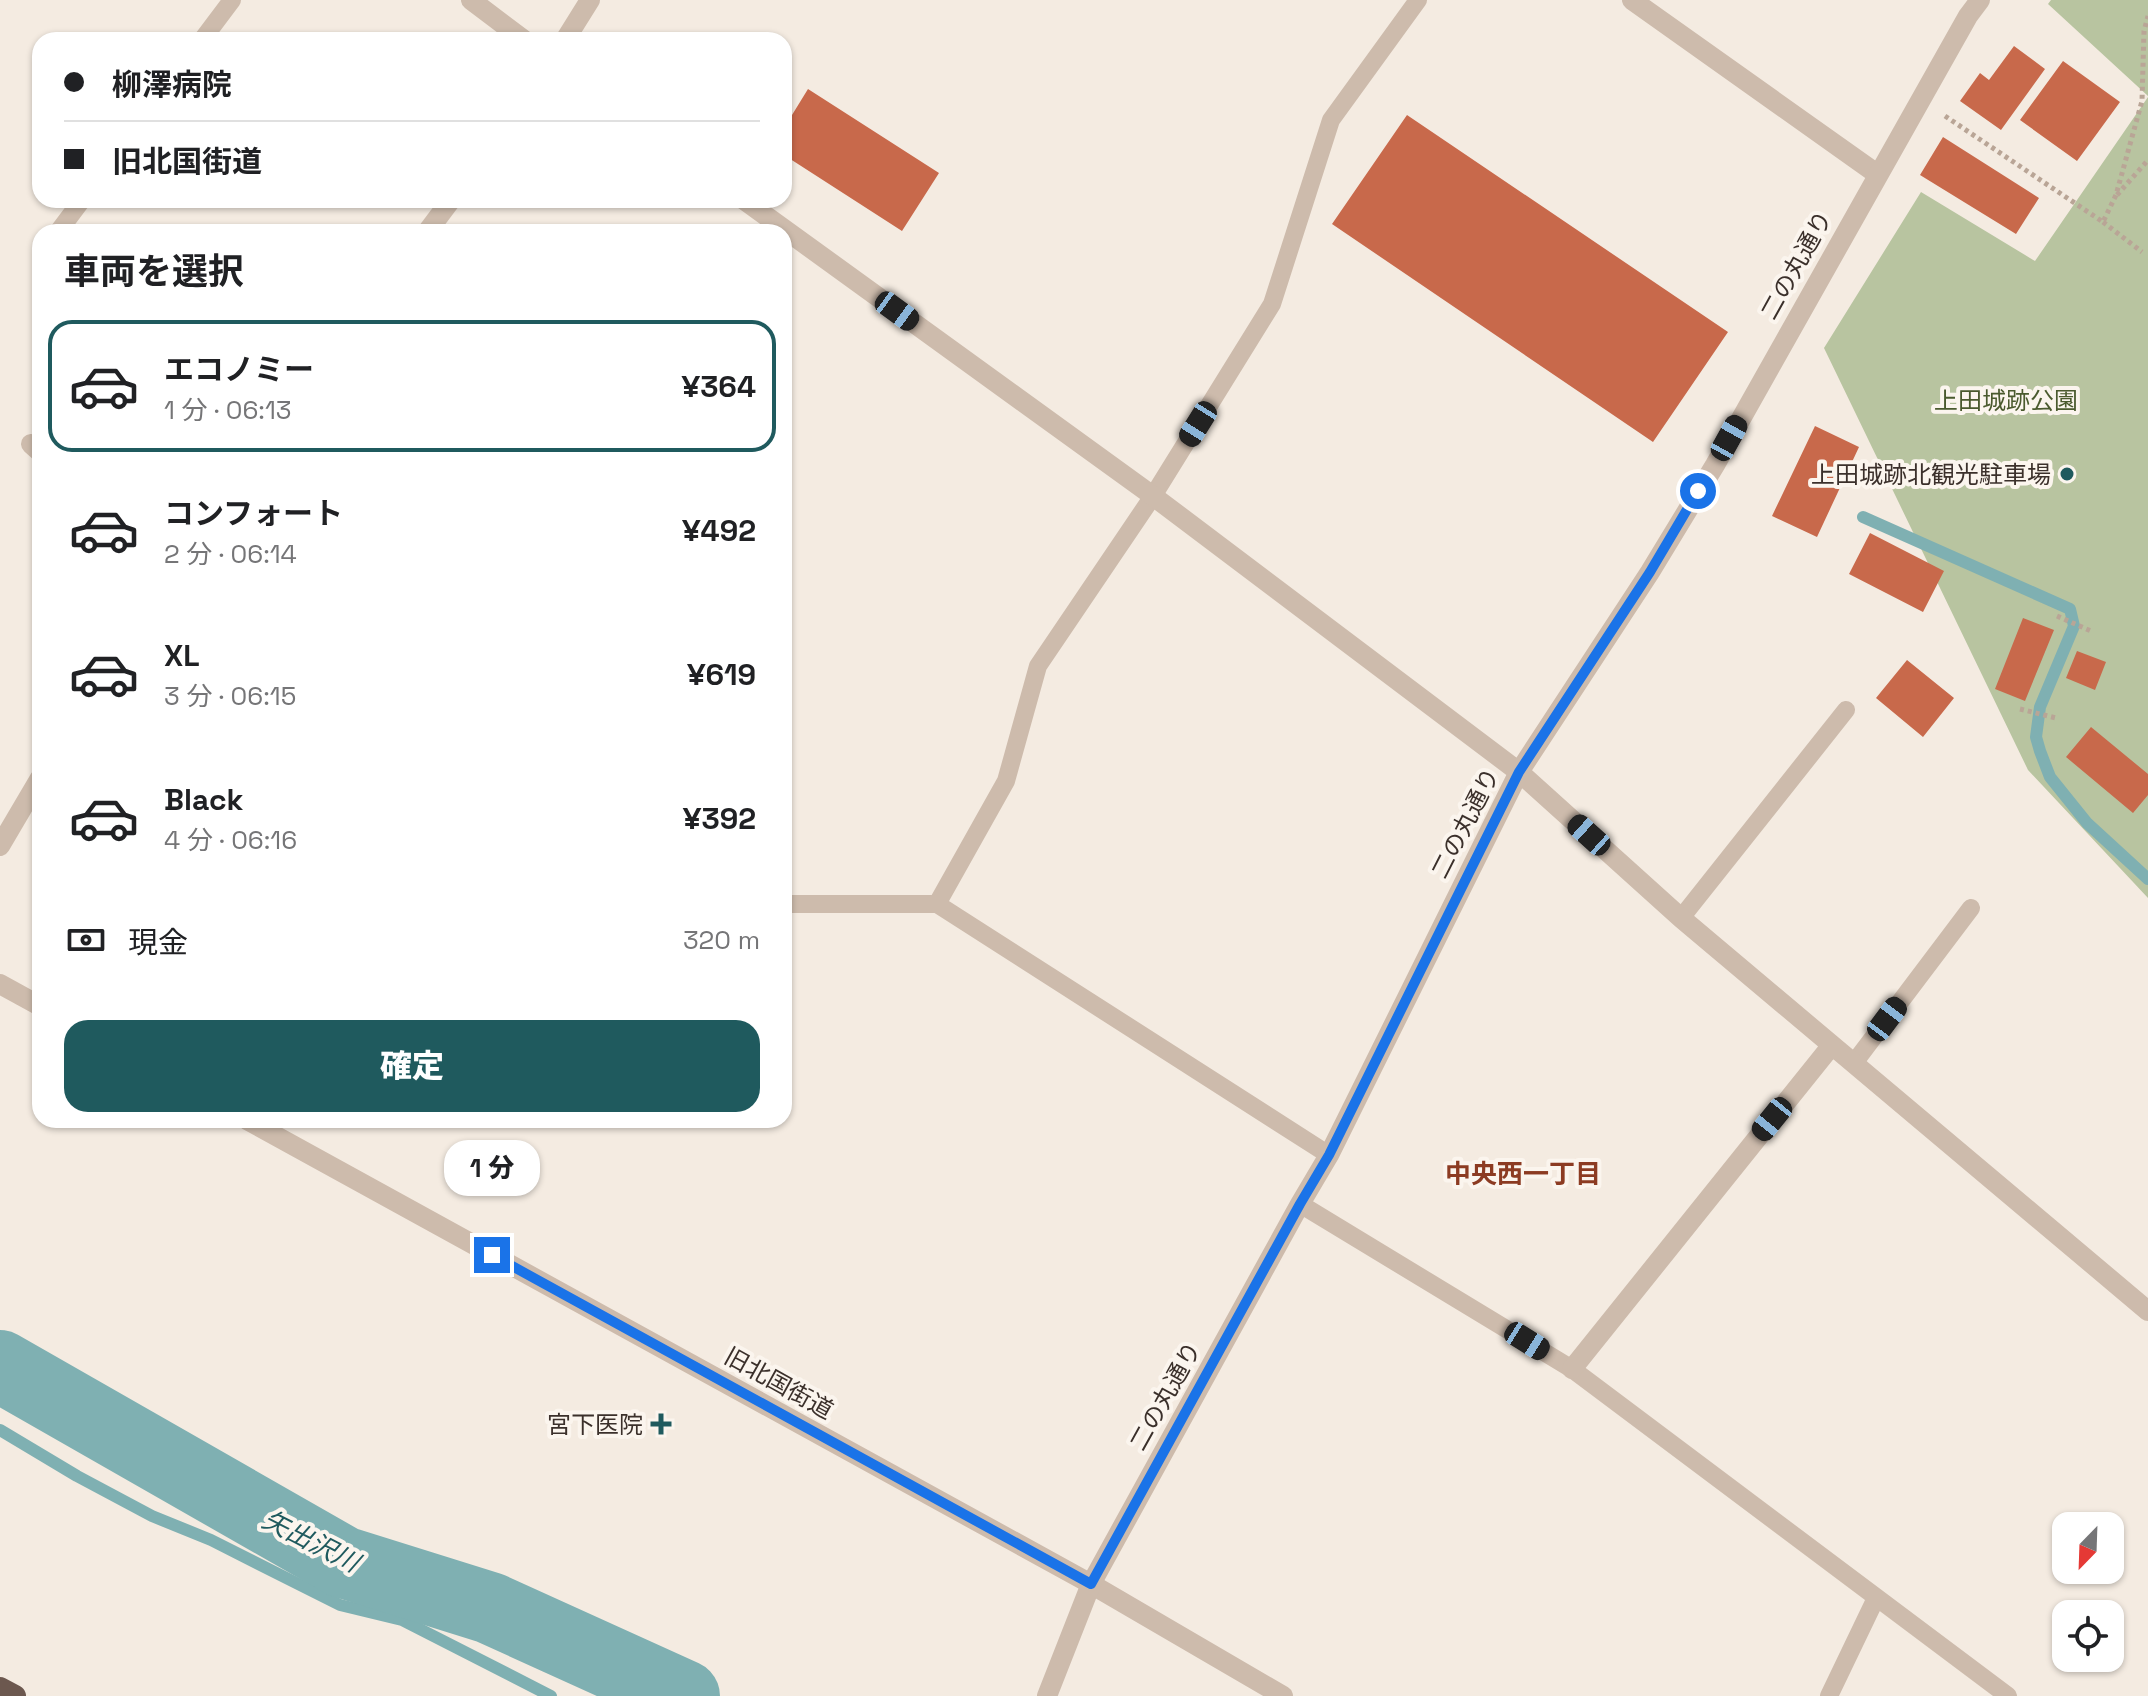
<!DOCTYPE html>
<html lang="ja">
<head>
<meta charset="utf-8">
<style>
  :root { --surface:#fff; --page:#f6f6f6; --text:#202124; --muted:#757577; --line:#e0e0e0; --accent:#1f5a5e }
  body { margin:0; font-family:"Space Grotesk","Noto Sans JP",sans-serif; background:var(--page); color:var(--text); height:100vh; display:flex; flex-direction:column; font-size:30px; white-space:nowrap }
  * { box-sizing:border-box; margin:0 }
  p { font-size:26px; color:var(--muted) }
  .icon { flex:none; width:44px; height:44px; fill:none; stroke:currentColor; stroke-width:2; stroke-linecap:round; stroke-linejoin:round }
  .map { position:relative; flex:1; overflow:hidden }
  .drawer { position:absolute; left:32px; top:224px; width:760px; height:904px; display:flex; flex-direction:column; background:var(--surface); border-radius:24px; box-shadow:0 2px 6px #0004 }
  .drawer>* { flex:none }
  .banner { position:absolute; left:32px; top:32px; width:760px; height:176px; border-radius:24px; box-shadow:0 2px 6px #0004; display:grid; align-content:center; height:176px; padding:0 32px; background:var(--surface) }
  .needle { width:52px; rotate:203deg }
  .tools { position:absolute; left:2052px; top:1512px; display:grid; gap:16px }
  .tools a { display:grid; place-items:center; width:72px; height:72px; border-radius:16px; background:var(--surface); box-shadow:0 2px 6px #0004; font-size:40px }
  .end { position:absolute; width:36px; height:36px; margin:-18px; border:10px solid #1a73e8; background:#fff; box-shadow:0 0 0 4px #fff }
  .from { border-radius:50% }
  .bubble { position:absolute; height:56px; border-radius:24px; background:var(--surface); box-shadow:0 2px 6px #0004; font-size:26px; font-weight:800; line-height:56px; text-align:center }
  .car { position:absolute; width:24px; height:48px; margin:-24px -12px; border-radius:10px; box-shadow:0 0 6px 2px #0007; background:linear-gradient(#222 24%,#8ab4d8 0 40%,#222 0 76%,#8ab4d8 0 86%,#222 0) }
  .banner b { display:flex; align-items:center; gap:28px; height:76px; font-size:30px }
  .banner b+b { border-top:2px solid var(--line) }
  .banner i { width:20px; height:20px; background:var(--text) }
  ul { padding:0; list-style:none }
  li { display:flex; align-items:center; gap:24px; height:132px; margin:0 16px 12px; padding:0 16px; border:4px solid transparent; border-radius:24px }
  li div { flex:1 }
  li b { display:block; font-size:30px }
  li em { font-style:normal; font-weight:800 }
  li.current { border-color:var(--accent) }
  li>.icon { width:72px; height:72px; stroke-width:1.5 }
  h2 { padding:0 32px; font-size:36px; line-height:96px }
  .pay { display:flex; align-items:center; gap:20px; height:88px; padding:0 32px; font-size:30px }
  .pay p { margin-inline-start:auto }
  .button { display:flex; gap:16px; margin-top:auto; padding:16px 32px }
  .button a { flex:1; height:92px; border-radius:24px; background:var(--accent); color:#fff; font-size:32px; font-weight:800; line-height:92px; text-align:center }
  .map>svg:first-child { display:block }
</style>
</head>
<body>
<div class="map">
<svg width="2148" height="1696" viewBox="0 0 2148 1696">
  <rect width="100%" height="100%" fill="#f4ebe1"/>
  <path fill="#b8c4a0" d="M2051 0H2148V96L2048 4Z
    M2148 97V898L2028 770 1824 348 1921 192 2035 261Z"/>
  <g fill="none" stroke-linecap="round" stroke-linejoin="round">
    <path stroke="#7fb0b2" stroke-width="12" d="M1863 517 2070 609 2074 626 2040 707 2036 737 2040 751 2050 777 2087 823 2148 879
      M0 1430 77 1476 152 1516 211 1540 340 1605 402 1620 551 1696"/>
    <path stroke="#7fb0b2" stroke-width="72" d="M0 1366 343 1562 490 1608 684 1696"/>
  </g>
  <path fill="#c8694b" d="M2014 46 2045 69 2001 130 1960 101 1980 73 1989 80Z
    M2063 61 2120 102 2077 161 2020 120Z
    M808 89 939 173 902 231 784 155V128Z
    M1407 115 1728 332 1653 442 1332 224Z
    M1943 137 2039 198 2016 234 1920 175Z
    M1815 426 1859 447 1817 537 1772 516Z
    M1870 533 1944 571 1923 612 1849 574Z
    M2023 618 2054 630 2025 701 1995 689Z
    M2077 651 2106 662 2095 690 2066 678Z
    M1907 660 1954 698 1923 737 1876 698Z
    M2091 727 2148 774V795L2133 813 2066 757Z"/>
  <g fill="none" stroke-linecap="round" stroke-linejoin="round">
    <path stroke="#b9a596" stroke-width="5" stroke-dasharray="4 4" stroke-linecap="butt" d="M1945 116 2103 222 2116 195 2142 101 2144 31 2148 16
      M2117 195 2148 160
      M2103 222 2142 252
      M2057 616 2091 631
      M2020 709 2056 718"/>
    <path stroke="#cdbbac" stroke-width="18" d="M202 40 232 0
      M58 232 82 200
      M784 904H937
      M1681 918 1846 710
      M1854 1063 1971 908
      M1329 1155 937 904 1006 781 1038 666 1153 496 1272 304 1331 120 1418 0
      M1300 1204 1572 1369 2008 1696
      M1829 1696 1876 1598"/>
    <path stroke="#cdbbac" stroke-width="20" d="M1632 0 1877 174
      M565 40 590 0
      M427 232 451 200
      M31 444 40 452
      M1519 772 1681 918 2148 1311
      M0 846 40 778
      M0 984 40 1006
      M247 1120 1091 1584 1283 1696
      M1572 1369 1832 1045"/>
    <path stroke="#cdbbac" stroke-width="20" d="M471 0 524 40
      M744 200 1153 496 1519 772
      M1047 1696 1091 1584 1300 1204 1329 1155 1519 772 1650 572 1715 465 1968 16 1980 0"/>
    <path stroke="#6c584f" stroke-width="22" d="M0 1688 15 1696"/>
  </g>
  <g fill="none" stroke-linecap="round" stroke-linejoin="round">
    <path stroke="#1a73e8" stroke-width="10" d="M492 1255 1091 1584 1300 1204 1329 1155 1519 772 1650 572 1698 491"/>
  </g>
  <g fill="#1f5a5e" stroke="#fbf5ee" stroke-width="3">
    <circle cx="2067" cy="474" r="8"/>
    <path d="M657 1412h8v8h8v8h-8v8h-8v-8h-8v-8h8z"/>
  </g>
  <g text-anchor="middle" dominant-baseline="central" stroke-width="8" stroke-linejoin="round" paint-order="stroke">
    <g font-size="24" fill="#3b302b" stroke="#fbf5ee">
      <text transform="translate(1796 265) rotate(-61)">二の丸通り</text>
      <text transform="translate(1465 823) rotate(-63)">二の丸通り</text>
      <text transform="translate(779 1383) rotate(29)">旧北国街道</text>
      <text transform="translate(1165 1396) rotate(-61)">二の丸通り</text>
    </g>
    <g font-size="24" fill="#4a5a2e" stroke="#fbf5ee">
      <text x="2006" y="400">上田城跡公園</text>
    </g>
    <g font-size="24" fill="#3b302b" stroke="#fbf5ee" text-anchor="end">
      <text x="2051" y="474">上田城跡北観光駐車場</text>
      <text x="643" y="1424">宮下医院</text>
    </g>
    <g font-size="26" font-weight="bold" fill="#8c3b22" stroke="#fbf5ee">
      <text x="1523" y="1174">中央西一丁目</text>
    </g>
    <g font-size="26" font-style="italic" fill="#1f5a5e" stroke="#fbf5ee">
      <text transform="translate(311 1541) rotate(27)">矢出沢川</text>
    </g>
  </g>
</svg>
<div class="tools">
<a><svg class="needle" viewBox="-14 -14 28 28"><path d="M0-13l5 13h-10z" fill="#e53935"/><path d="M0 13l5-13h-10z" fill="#757577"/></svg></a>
<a><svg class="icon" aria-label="locate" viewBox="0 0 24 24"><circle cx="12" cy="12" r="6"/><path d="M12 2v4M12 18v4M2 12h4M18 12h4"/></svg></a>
</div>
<i class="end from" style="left:1698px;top:491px"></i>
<i class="end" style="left:492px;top:1255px"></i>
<div class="bubble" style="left:444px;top:1140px;width:96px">1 分</div>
<i class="car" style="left:897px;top:311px;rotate:126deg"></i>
<i class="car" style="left:1198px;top:424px;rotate:212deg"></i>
<i class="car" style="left:1729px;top:438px;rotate:29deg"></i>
<i class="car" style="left:1589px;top:835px;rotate:312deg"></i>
<i class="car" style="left:1887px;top:1019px;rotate:37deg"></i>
<i class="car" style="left:1772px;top:1119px;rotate:219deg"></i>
<i class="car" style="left:1527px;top:1341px;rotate:122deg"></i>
<div class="banner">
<b><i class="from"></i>柳澤病院</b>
<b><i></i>旧北国街道</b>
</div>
<section class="drawer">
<h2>車両を選択</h2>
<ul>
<li class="current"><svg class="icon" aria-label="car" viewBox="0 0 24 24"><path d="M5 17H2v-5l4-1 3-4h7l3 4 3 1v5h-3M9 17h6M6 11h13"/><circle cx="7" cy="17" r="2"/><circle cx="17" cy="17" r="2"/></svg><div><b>エコノミー</b><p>1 分 · 06:13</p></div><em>¥364</em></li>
<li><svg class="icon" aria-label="car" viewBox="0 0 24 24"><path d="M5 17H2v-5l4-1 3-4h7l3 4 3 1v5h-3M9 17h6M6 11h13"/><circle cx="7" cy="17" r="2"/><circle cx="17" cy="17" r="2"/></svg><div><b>コンフォート</b><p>2 分 · 06:14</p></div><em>¥492</em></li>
<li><svg class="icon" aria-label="car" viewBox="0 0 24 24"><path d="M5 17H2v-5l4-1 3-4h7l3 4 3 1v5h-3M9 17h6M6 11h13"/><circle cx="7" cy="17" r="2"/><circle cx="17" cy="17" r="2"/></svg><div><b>XL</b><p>3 分 · 06:15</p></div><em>¥619</em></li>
<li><svg class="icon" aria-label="car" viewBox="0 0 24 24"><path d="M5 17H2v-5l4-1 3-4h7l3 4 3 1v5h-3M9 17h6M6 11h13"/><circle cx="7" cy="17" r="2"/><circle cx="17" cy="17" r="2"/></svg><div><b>Black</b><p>4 分 · 06:16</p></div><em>¥392</em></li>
</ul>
<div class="pay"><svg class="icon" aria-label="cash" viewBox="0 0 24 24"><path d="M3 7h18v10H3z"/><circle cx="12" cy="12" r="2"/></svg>現金<p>320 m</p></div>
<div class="button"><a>確定</a></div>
</section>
</div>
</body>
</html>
